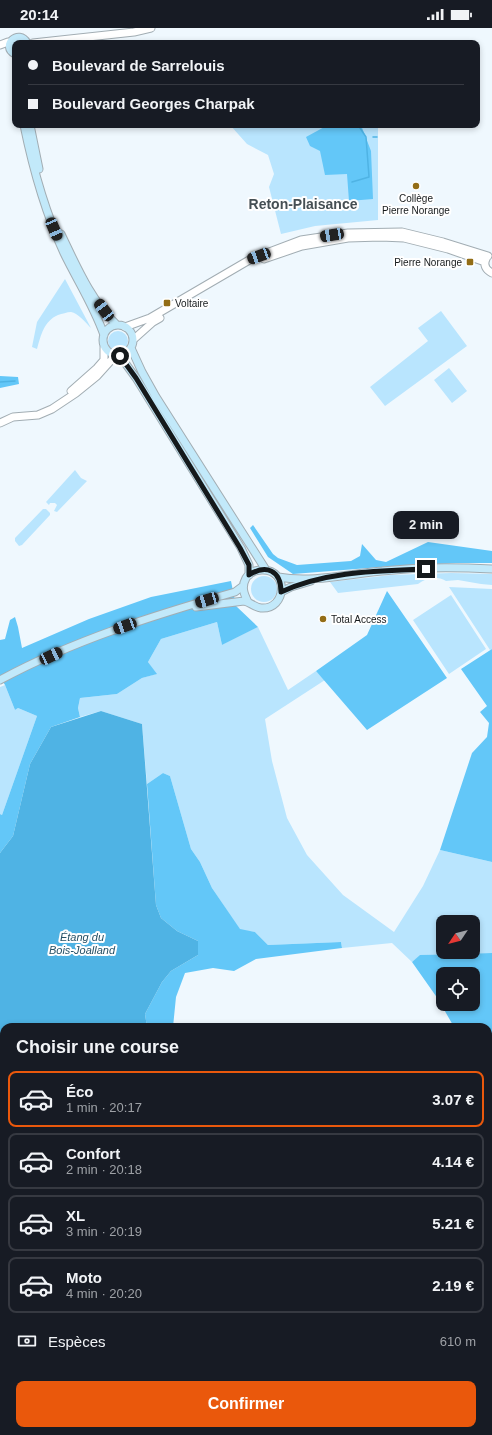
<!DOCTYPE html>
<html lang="fr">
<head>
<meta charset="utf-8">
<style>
  :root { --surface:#171b24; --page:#242831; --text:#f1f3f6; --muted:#9ea1a6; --line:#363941; --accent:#ea580c }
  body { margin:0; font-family:Arial,sans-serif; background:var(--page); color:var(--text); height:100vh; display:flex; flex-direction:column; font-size:15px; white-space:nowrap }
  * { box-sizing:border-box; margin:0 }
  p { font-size:13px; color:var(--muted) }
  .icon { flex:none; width:22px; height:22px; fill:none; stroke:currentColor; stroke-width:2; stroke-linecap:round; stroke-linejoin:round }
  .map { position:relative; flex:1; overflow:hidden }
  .sheet { position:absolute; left:0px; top:995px; width:492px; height:412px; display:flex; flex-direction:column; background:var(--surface); border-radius:12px 12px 0 0; box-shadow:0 2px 6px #0003 }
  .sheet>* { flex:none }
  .hud { position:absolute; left:12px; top:12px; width:468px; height:88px; border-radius:8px; box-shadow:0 2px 6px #0003; display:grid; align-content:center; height:88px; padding:0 16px; background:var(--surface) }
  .needle { width:26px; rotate:235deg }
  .fabs { position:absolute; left:436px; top:887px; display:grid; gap:8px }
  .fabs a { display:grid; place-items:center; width:44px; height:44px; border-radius:8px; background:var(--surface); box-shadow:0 2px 6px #0003; font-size:20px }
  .end { position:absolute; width:18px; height:18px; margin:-9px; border:5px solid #15191b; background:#fff; box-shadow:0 0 0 2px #fff }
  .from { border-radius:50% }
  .bubble { position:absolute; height:28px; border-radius:8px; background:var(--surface); box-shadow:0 2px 6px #0003; font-size:13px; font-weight:600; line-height:28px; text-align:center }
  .car { position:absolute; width:12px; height:24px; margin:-12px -6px; border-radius:5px; box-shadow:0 0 3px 1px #0007; background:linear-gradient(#222 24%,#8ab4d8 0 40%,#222 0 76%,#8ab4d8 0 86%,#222 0) }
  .hud b { display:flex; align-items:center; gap:14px; height:38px; font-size:15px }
  .hud b+b { border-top:1px solid var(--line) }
  .hud i { width:10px; height:10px; background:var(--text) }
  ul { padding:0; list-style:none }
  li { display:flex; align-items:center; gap:12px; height:56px; margin:0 8px 6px; padding:0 8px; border:2px solid var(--line); border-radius:8px }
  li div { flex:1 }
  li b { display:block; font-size:15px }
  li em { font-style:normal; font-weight:600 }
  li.current { border-color:var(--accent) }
  li>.icon { width:36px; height:36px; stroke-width:1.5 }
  h2 { padding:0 16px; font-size:18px; line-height:48px }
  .pay { display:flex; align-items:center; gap:10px; height:44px; padding:0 16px; font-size:15px }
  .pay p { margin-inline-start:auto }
  .action { display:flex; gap:8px; margin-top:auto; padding:8px 16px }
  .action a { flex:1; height:46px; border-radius:8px; background:var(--accent); color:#fff; font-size:16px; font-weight:600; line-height:46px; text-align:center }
  .status { display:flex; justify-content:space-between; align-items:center; height:28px; padding:0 20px; background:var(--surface); direction:ltr }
  .status svg { height:11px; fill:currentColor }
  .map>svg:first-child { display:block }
</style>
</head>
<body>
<div class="status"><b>20:14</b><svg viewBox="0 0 49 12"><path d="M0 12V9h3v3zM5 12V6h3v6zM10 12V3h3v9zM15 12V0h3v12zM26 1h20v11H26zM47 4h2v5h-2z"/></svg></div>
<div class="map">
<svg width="492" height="1407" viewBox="0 0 492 1407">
  <rect width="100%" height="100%" fill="#eff8fe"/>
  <path fill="#b9e5fe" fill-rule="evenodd" d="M230 97H378V192L315 198 281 206 269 159 274 146 268 127 247 116Z
    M65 251 91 300C86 295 78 285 71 284 67 284 62 286 58 287 44 293 41 307 37 321L32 319 37 294Z
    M441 283 467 318 385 378 370 359 428 313 418 300Z
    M108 313a10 10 0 1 1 20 0a10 10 0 1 1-20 0Z
    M449 340 467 363 452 375 434 352Z
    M75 442 81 450 87 453 57 484 54 483 57 477 55 475H50L49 477 46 474Z
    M43 481H46L50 485V487L22 517 19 518 15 513V510Z
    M451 545 492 546V557L481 556 458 552 446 553C436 547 426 550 418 556L338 565 330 554 391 547Z
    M251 561a13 13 0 1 1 26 0a13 13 0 1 1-26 0Z
    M449 559 492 561V621L490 622Z
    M451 567 486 621 449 646 413 592Z
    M217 594 222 617 258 599 288 662 316 643 325 652 265 691 272 733 287 790 307 827 343 867 394 904 423 858 440 822 492 834V925L421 927 412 934 392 915 342 920 341 914 268 917 255 904 240 902 212 860 200 834 191 821 170 748 163 745 147 756 142 696 101 683 80 689 78 680 80 670 117 666 142 650 156 646 148 634 161 611ZM443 894H473V924H443Z
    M5 657 15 682 18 680 37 688 2 787 0 786V659Z
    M492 1202V1319L488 1316V1209Z"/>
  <path fill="#63c7f8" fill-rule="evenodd" d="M328 97H361L371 123 373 171 349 173 347 146 325 147 320 123 310 118 306 109Z
    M0 348 18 349 19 356 0 360Z
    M253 497 273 526 278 530 297 537 351 533 360 528 362 516 376 532 386 534 428 514 492 523V535H456L394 538 293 546 268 529 250 500Z
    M231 553 236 578 258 599 222 617 217 594 161 611 148 634 157 646 142 650 117 666 80 670 78 680 80 689 51 699 30 736 13 808 0 825V786L2 787 37 688 18 680 15 682 5 657 0 649V612L5 611 10 592 15 589 18 599 22 620 89 591 151 569Z
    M387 563 447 650 367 702 316 643 367 607Z
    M492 621V834L440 822 472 725 487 709 489 695 480 684 487 678 461 641Z
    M163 745 170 748 191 821 200 834 212 860 240 901 255 904 268 917 341 914 342 920 256 931 234 943 213 940 185 945 176 969 173 999H147L145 986 162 954 171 943 198 927V913L177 903 161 890 156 877 147 756Z
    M492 925V1111L488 1112V999H454L438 971 412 934 420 927ZM443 946H473V976H443Z
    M492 1360V1407H223L220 1403H345V1404L348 1403H488V1364Z"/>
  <path fill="#4fb3e4" d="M101 683 142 696 156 877 161 890 177 903 198 913V927L171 943 162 954 145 986 147 999H4V1403H220L223 1407H0V825L13 808 30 736 51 699Z"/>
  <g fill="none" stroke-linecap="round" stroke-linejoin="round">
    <path stroke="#4fb3e4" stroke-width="1.5" d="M373 109H377
      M352 154 369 149 366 109 358 97
      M0 354 15 353"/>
    <g stroke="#a2adb3" stroke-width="9">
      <path id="tertiary" d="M33 15 134 4 151 0
        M0 17 8 14
        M264 231 302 218 348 210 381 209 404 210 448 221 485 234
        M486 231C483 237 486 242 492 245
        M125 299 150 290 251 231 301 212 348 205 402 204 443 214 488 228
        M134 311 153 294 160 290
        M71 363 97 340 104 332V320
        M0 395 13 389 38 387 52 381 76 365 97 348 115 328"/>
    </g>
    <g stroke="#a2adb3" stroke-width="9">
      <path id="secondary" d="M15 26C0 18 19 0 27 15
        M24 97C33 141 45 184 64 225 77 252 94 278 104 307
        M30 97 39 141
        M61 206C76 237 91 273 117 297
        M103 312a15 15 0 1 1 30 0a15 15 0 1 1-30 0Z
        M131 320 142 344 156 369 266 542
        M120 328 136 350 241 520 249 537V547
        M278 549C312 555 348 546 382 543 417 539 457 539 492 541
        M281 564 291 559 311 553
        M196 579 244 573C250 574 254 579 261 580 287 582 289 541 262 542 255 542 249 545 246 550 241 559 244 566 248 574
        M0 652C74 612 155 587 235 564L243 558"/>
    </g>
    <use href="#tertiary" stroke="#fff" stroke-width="7"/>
    <use href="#secondary" stroke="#c2e9fa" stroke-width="7"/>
  </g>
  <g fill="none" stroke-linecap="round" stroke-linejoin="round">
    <path stroke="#15191b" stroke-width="5" d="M120 328 136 350 240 520 249 537V547C266 536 281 542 281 564 326 543 378 543 426 541"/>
  </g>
  <g fill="#936d16" stroke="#fff" stroke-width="1.5">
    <circle cx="416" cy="158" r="4"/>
    <rect x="466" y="230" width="8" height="8" rx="2"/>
    <rect x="163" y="271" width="8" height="8" rx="2"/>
    <circle cx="323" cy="591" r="4"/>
  </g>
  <g text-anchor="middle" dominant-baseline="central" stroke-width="4" stroke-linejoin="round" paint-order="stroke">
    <g font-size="10" fill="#15191b" stroke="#fff" text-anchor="start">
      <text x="416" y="170" text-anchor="middle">Collège<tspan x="416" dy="12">Pierre Norange</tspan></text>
      <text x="462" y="234" text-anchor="end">Pierre Norange</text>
      <text x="175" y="275">Voltaire</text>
      <text x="331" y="591">Total Access</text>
    </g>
    <g font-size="11" font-style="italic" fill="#275166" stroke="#fff">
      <text x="82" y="909">Étang du<tspan x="82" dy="13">Bois-Joalland</tspan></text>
    </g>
    <g font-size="14" font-weight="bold" fill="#454f54" stroke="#fff">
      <text x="303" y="176">Reton-Plaisance</text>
    </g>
  </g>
</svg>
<div class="fabs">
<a><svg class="needle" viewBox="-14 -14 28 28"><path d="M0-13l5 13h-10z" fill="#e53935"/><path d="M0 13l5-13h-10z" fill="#9ea1a6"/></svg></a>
<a><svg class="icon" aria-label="locate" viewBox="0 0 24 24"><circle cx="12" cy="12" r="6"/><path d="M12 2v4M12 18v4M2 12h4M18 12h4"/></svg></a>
</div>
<i class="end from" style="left:120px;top:328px"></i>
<i class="end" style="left:426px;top:541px"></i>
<div class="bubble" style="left:393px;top:483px;width:66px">2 min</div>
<i class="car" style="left:54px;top:201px;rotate:157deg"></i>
<i class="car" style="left:332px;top:207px;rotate:261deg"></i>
<i class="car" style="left:259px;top:228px;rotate:250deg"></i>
<i class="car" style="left:104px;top:282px;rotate:323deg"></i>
<i class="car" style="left:207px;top:572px;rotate:254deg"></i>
<i class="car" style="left:125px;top:598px;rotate:250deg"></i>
<i class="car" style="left:51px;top:628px;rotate:65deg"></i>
<div class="hud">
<b><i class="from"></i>Boulevard de Sarrelouis</b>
<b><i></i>Boulevard Georges Charpak</b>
</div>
<section class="sheet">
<h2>Choisir une course</h2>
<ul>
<li class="current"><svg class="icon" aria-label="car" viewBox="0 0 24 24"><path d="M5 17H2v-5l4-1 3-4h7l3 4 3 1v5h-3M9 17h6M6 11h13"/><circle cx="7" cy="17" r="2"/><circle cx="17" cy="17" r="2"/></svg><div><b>Éco</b><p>1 min · 20:17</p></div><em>3.07 €</em></li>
<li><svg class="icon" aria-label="car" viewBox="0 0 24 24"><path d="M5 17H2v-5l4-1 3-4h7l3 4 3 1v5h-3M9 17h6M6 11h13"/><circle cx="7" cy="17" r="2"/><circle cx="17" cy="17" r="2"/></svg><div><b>Confort</b><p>2 min · 20:18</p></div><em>4.14 €</em></li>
<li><svg class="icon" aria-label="car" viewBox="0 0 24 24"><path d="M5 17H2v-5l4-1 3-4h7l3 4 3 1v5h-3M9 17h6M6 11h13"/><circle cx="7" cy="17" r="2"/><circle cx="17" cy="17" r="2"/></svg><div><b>XL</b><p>3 min · 20:19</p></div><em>5.21 €</em></li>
<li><svg class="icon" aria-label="car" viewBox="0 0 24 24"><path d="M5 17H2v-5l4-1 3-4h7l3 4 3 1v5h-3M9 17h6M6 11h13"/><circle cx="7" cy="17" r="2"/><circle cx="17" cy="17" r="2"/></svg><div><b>Moto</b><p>4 min · 20:20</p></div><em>2.19 €</em></li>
</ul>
<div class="pay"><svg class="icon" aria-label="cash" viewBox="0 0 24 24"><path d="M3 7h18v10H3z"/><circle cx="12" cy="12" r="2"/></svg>Espèces<p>610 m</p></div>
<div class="action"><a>Confirmer</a></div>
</section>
</div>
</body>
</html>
